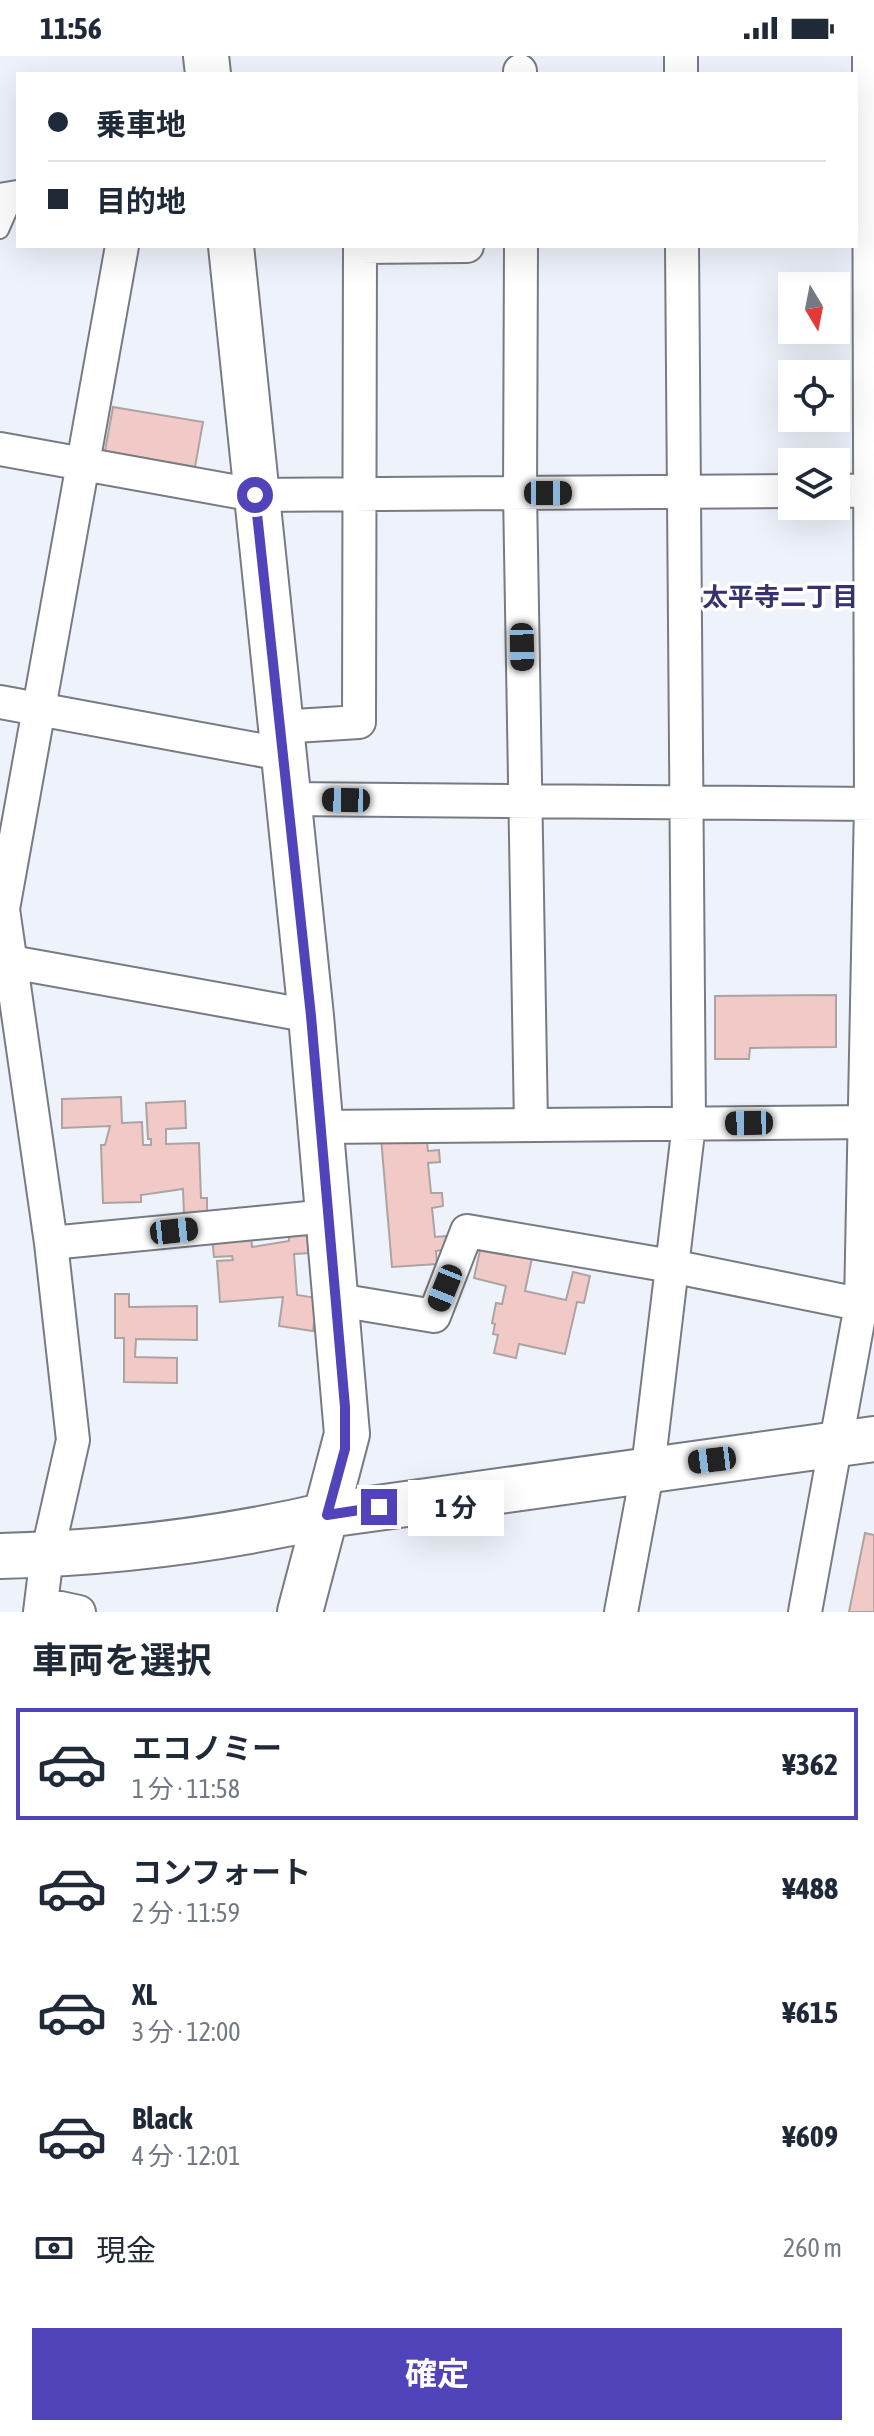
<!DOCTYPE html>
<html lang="ja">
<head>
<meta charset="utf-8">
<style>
  :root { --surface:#fff; --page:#f2f2f3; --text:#1f2937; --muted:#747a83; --line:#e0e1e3; --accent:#5143ba }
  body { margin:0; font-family:"Asap Condensed","Noto Sans JP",sans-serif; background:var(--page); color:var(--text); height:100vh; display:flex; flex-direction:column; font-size:30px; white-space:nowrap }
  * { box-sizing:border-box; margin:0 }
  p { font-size:26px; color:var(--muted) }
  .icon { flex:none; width:44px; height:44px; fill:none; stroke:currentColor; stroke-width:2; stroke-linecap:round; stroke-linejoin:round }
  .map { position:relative; height:1556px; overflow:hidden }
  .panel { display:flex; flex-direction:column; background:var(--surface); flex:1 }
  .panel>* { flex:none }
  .guide { position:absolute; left:16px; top:16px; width:842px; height:176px; border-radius:0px; box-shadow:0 8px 32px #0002; display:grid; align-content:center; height:176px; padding:0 32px; background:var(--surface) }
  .needle { width:52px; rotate:170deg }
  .controls { position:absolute; left:778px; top:216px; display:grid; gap:16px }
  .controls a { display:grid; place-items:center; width:72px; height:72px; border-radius:0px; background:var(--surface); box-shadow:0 8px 32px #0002; font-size:40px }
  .end { position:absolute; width:36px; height:36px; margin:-18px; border:10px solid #5143ba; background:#fff; box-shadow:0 0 0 4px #fff }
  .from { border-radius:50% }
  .bubble { position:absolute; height:56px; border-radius:0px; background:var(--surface); box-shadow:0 8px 32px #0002; font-size:26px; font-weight:700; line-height:56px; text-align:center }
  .car { position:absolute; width:24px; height:48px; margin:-24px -12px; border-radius:10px; box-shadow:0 0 6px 2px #0007; background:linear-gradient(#222 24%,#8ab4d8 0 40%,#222 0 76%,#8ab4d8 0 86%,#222 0) }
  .guide b { display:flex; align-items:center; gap:28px; height:76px; font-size:30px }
  .guide b+b { border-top:2px solid var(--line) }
  .guide i { width:20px; height:20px; background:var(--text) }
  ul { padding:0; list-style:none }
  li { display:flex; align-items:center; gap:24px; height:112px; margin:0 16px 12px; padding:0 16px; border:4px solid transparent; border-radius:0px }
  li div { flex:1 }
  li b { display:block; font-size:30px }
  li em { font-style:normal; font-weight:700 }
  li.active { border-color:var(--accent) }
  li>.icon { width:72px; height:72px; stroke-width:1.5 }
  h2 { padding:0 32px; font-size:36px; line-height:96px }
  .pay { display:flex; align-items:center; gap:20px; height:88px; padding:0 32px; font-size:30px }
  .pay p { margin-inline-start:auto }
  .cta { display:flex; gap:16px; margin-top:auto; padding:16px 32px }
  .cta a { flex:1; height:92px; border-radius:0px; background:var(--accent); color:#fff; font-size:32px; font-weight:700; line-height:92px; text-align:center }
  .status { display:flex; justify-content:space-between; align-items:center; height:56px; padding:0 40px; background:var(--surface); direction:ltr }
  .status svg { height:22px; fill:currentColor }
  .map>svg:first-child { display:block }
</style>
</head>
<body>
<div class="status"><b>11:56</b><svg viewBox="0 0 49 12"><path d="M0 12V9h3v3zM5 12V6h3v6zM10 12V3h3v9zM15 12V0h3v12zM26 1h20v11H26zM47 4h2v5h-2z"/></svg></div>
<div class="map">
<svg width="874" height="1556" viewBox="0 0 874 1556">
  <rect width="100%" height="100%" fill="#eef2fa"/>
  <path fill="#f1cac7" stroke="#ada3a2" stroke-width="2" d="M113 351 203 366 195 411 105 395Z
    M836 939V991L750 992 749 1003H715V940Z
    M121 1041 122 1067 142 1066 143 1089H151V1083H148L146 1047 185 1045 186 1072 166 1073V1088L199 1087 201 1142H207V1158H184L183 1133 141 1139V1146L103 1147 101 1089H105L110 1070 62 1072V1043Z
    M426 1079 428 1095 439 1094 440 1106 428 1107 431 1137H442L443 1150 432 1152 435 1181 446 1180 448 1193 436 1195 437 1208 392 1211 381 1082Z
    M310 1175 311 1197 294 1198 297 1239 317 1242 313 1275 279 1270 283 1241 220 1246 217 1205 233 1204 232 1200 214 1201 212 1181 251 1178 252 1191 289 1185V1177Z
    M482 1185 532 1202 525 1235 566 1244 573 1216 590 1220 584 1247 577 1246 565 1298 519 1288 516 1302 494 1297 498 1279 493 1278 495 1268 492 1267 496 1247 502 1248 506 1230 474 1222Z
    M115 1238H129V1251L197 1250V1284L136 1283 135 1301 177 1302V1327L124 1326V1282H115Z
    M865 1477 874 1479V1556H849Z"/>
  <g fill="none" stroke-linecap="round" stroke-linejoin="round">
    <g stroke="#787b82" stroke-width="20">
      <path id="lane" d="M0 174 14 142"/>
    </g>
    <g stroke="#787b82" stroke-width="36">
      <path id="street" d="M681 0V18
        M520 15V18
        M0 144 18 141
        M521 190 520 437 531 1069
        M360 191 467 190
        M0 393 255 439 792 435
        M836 435 874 434
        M0 646 282 698
        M279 671 359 666 360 190
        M287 743 874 748
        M0 904 311 960
        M319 1071 874 1066
        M51 1187 328 1160
        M338 1244 434 1260 467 1175 671 1210 874 1251
        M42 1548 79 1556
        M40 1556 47 1499 73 1384 51 1187 3 853 122 190
        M621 1556 648 1412 689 1068 682 190
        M805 1556 861 1249 871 748 869 0"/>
    </g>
    <g stroke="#787b82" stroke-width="48">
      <path id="secondary" d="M206 0 208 18
        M231 190 311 960 347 1378 300 1556
        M0 1500C109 1497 220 1484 327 1459L874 1383"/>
    </g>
    <use href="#lane" stroke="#fff" stroke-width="16"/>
    <use href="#street" stroke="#fff" stroke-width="32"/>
    <use href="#secondary" stroke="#fff" stroke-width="44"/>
  </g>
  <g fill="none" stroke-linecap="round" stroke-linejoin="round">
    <path stroke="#5143ba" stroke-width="10" d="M255 439 311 960 345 1351V1393L327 1459 379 1451"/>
  </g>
  <g text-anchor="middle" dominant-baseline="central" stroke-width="7" stroke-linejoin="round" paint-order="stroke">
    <g font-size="26" font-weight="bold" fill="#35326e" stroke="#fff">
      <text x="780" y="541">太平寺二丁目</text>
    </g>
  </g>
</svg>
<div class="controls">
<a><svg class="needle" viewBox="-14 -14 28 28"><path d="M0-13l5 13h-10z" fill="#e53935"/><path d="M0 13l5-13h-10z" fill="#747a83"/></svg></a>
<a><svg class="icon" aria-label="locate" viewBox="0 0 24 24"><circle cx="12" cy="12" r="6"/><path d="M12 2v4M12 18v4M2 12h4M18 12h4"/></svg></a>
<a><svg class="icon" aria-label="layers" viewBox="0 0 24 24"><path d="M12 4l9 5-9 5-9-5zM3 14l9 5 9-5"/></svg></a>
</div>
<i class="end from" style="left:255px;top:439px"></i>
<i class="end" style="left:379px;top:1451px"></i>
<div class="bubble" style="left:408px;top:1424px;width:96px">1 分</div>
<i class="car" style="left:548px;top:437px;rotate:90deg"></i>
<i class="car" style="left:522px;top:591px;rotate:179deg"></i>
<i class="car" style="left:346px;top:744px;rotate:271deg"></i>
<i class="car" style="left:749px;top:1067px;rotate:269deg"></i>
<i class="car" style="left:174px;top:1175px;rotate:84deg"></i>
<i class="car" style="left:445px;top:1232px;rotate:202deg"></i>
<i class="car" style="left:712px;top:1404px;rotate:263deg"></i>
<div class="guide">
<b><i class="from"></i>乗車地</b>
<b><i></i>目的地</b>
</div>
</div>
<section class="panel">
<h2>車両を選択</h2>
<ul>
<li class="active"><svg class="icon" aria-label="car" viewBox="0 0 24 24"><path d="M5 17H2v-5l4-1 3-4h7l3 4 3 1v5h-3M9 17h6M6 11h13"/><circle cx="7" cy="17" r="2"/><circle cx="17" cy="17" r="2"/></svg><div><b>エコノミー</b><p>1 分 · 11:58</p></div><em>¥362</em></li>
<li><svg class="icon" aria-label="car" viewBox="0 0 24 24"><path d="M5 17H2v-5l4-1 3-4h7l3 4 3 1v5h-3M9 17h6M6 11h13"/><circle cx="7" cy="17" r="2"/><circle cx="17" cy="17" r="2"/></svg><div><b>コンフォート</b><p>2 分 · 11:59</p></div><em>¥488</em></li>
<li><svg class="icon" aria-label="car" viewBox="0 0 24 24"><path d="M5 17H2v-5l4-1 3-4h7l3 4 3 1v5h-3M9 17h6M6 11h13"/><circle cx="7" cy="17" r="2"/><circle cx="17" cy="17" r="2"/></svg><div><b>XL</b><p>3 分 · 12:00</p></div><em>¥615</em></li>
<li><svg class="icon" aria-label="car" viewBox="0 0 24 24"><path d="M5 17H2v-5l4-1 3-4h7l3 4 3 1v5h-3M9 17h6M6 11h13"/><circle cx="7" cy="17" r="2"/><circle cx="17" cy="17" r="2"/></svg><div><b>Black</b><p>4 分 · 12:01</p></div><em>¥609</em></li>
</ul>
<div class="pay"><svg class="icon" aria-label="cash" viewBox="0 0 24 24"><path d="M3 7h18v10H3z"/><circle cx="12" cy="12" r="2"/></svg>現金<p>260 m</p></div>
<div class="cta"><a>確定</a></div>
</section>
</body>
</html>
